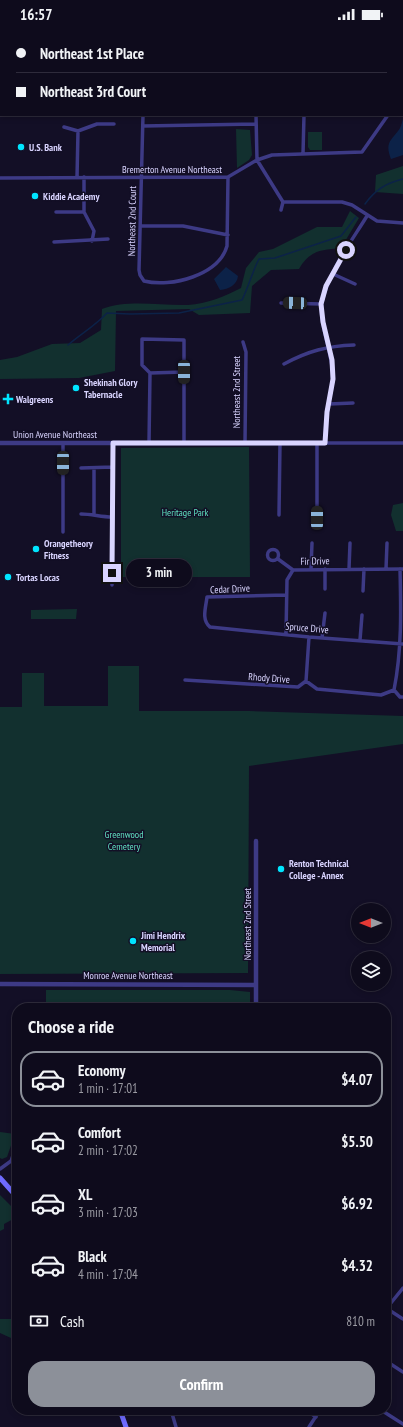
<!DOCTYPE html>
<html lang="en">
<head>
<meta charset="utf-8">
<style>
  :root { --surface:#0e0b1c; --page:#1c1929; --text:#f1f3f6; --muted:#9b9ba3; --line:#2e2b3b; --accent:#8c9099 }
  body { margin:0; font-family:"PT Sans Narrow",sans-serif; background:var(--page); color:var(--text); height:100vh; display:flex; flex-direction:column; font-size:15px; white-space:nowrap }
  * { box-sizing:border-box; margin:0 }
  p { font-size:13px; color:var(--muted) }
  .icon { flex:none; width:22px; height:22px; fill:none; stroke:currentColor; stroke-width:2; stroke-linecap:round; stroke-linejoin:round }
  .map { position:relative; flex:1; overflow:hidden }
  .panel { position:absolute; left:12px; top:975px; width:379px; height:412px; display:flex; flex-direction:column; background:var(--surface); border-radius:16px; box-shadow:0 2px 6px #0003,0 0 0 1px var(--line) }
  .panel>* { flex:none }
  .hud { position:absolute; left:0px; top:0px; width:403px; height:88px; box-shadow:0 2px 6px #0003,0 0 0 1px var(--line); display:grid; align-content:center; height:88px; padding:0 16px; background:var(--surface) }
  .needle { width:26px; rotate:270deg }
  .controls { position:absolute; left:351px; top:875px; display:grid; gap:8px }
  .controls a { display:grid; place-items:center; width:40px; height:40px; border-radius:50%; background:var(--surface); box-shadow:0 2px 6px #0003,0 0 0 1px var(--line); font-size:20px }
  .end { position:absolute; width:18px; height:18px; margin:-9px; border:5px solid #d9d4ff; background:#111; box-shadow:0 0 0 2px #111 }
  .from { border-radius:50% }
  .bubble { position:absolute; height:28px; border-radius:14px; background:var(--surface); box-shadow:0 2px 6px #0003,0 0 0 1px var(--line); font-size:13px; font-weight:600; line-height:28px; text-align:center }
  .car { position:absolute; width:12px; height:24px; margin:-12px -6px; border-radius:5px; box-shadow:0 0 3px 1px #0007; background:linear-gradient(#222 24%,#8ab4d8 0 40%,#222 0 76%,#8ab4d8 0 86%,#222 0) }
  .hud b { display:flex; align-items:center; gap:14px; height:38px; font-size:15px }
  .hud b+b { border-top:1px solid var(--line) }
  .hud i { width:10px; height:10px; background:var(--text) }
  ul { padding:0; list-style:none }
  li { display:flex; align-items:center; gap:12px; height:56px; margin:0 8px 6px; padding:0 8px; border:2px solid transparent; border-radius:16px }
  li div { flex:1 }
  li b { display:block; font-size:15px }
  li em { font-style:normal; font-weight:600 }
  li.active { border-color:var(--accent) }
  li>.icon { width:36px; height:36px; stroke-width:1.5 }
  h2 { padding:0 16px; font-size:18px; line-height:48px }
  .pay { display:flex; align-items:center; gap:10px; height:44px; padding:0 16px; font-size:15px }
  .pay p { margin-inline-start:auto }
  .action { display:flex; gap:8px; margin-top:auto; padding:8px 16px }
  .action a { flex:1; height:46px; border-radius:16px; background:var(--accent); color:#fff; font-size:16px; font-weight:600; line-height:46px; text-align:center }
  .status { display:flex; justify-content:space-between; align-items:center; height:28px; padding:0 20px; background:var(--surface); direction:ltr }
  .status svg { height:11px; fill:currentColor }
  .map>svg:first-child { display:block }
</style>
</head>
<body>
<div class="status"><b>16:57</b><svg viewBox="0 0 49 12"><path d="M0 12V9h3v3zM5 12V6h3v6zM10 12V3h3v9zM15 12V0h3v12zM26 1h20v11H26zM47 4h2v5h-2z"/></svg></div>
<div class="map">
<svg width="403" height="1399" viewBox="0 0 403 1399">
  <rect width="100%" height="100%" fill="#130f26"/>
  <path fill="#12302f" d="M236 101 250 102 252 127 249 132 237 140Z
    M308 104H322V122H310L308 119Z
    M403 138V166L375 164 376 147Z
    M350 183 359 190 341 220C321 222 310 222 299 241L271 242 252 258 250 285 199 287 189 281 116 283 115 343 79 350 0 351V332L17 329 52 316 80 315 101 302 102 281C129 271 160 278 188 277 207 276 225 268 241 260L246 240 259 224 273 221 317 199H342Z
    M249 419 250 549H121V420Z
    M403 475V503H396L391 487 393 477Z
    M77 581 76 591H31V582Z
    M108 638H139V683H249L403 688V716L249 738 248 945 0 946V679H22V645H44V678H108Z
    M46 962H230L250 964V980H46Z
    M0 1104 15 1106 7 1129 2 1131 0 1130Z
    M0 1167 17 1184V1189L4 1196V1201L0 1203Z
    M0 1291H17V1301H12L11 1310 0 1305Z"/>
  <path fill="#0c2248" d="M403 91V127L391 131C385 116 390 113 398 103 401 100 402 94 403 91Z
    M226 239 238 248C237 257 229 261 220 262L214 251Z"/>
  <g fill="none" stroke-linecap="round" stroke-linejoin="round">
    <path stroke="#0c2248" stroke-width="1.5" d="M365 176C375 162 386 155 403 151
      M68 317C82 305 95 298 107 285L130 286 179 285 242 272C249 258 252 244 259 231L275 230 341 208 356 189"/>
    <path stroke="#3d3a85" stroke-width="3.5" d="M139 0V1
      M389 0V1
      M187 1V0
      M257 1V0
      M305 1V0
      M352 1V0
      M143 87 139 242 140 247 144 253C171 260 219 247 227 218L228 149
      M256 87 257 132 283 174 281 182
      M143 98 256 96
      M64 99 78 103 97 96H114
      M303 126 304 87
      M84 149V184L94 203 92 213
      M0 150 228 149 257 132 272 127 362 124 388 87
      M77 150 78 103
      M283 174H342L352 177 377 193 403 195
      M56 184H84
      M367 188C351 214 329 243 322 274 318 292 333 328 333 349 333 361 328 373 327 385 325 395 326 405 325 415H403
      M141 198H183L228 207
      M54 214 108 211
      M333 246 355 256
      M281 275 321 276
      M243 314 246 324 245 415
      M284 336C308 323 327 318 354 317
      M150 345 184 344
      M329 376 353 375
      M63 415V504
      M149 415 150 345 142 337V311L184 312V415
      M317 415V490
      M81 440 113 439
      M81 486C92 486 101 489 112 489
      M94 486V440
      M279 487 280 415
      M267.5 527a5.5 5.5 0 1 1 11 0a5.5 5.5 0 1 1-11 0Z
      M278 531 293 542
      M311 541 312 515
      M349 541 350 515
      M386 541 387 515
      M293 542 403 541
      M112 557 113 415
      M325 561V541
      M363 563 364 541
      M286 567 207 569C206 579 201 592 210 599L309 609 403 616
      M286 606 287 552 293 542
      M322 610 325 585
      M360 612 362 587
      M185 652 298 659 306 653 317 661 381 667 394 662 400 669H403
      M306 653 309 609
      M394 662C402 622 401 581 400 541
      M0 1141 11 1133 17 1116
      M386 1280 403 1291
      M386 1281 403 1260
      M386 1333 403 1344
      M171 1382 176 1399
      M306 1382 316 1389
      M381 1382 403 1396
      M309 1399 320 1382"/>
    <path stroke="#3d3a85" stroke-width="4.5" d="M402 16H403
      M0 19H1
      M0 415H325
      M256 813V980
      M0 956 256 957"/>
    <path stroke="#6f6bff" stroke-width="5" d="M0 1150 17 1169
      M120 1382 126 1399"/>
  </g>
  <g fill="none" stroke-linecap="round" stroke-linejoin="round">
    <path stroke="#d9d4ff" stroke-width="5" d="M112 545 113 415H325L327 384 333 351 332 332 323 294 321 276 326 258 346 222"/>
  </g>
  <g fill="#00e5ff" stroke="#130f26" stroke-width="1.5">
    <circle cx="21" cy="119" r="4"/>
    <circle cx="35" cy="168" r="4"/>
    <circle cx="76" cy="360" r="4"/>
    <path d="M6 365h4v4h4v4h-4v4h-4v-4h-4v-4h4z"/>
    <circle cx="36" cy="521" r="4"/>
    <circle cx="8" cy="549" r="4"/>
    <circle cx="281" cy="841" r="4"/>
    <circle cx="133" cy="913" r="4"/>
  </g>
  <g text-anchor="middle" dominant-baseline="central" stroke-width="3" stroke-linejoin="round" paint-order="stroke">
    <g font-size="10" font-weight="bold" fill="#d9d4ff" stroke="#130f26" text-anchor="start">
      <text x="29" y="119">U.S. Bank</text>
      <text x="43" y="168">Kiddie Academy</text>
      <text x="84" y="354">Shekinah Glory<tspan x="84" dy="12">Tabernacle</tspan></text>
      <text x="16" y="371">Walgreens</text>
      <text x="44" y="515">Orangetheory<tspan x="44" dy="12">Fitness</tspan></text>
      <text x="16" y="549">Tortas Locas</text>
      <text x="289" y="835">Renton Technical<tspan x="289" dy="12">College - Annex</tspan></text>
      <text x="141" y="907">Jimi Hendrix<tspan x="141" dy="12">Memorial</tspan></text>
    </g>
    <g font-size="10" fill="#d9d4ff" stroke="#130f26">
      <text x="172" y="141">Bremerton Avenue Northeast</text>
      <text transform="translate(132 193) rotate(-89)">Northeast 2nd Court</text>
      <text transform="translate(236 364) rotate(-90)">Northeast 2nd Street</text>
      <text x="55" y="406">Union Avenue Northeast</text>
      <text transform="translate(315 533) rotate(-1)">Fir Drive</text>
      <text transform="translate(230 561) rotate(-3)">Cedar Drive</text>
      <text transform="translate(307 600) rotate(5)">Spruce Drive</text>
      <text transform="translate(269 650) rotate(4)">Rhody Drive</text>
      <text transform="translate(247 896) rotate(-90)">Northeast 2nd Street</text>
      <text x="128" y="947">Monroe Avenue Northeast</text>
    </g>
    <g font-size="10" fill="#5fe0c0" stroke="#130f26">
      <text x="185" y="484">Heritage Park</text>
      <text x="124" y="806">Greenwood<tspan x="124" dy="12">Cemetery</tspan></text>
    </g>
  </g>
</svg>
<div class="controls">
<a><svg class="needle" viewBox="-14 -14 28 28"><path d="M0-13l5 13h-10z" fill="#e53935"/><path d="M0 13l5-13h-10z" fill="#9b9ba3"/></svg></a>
<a><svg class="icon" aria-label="layers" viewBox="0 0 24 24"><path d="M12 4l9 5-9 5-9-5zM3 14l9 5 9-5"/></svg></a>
</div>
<i class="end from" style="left:346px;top:222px"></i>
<i class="end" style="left:112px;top:545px"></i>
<div class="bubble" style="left:126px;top:531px;width:66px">3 min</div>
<i class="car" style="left:295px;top:275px;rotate:272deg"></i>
<i class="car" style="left:184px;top:344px;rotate:180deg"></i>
<i class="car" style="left:63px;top:435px;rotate:180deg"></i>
<i class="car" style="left:317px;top:490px;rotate:0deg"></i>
<div class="hud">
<b><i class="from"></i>Northeast 1st Place</b>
<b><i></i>Northeast 3rd Court</b>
</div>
<section class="panel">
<h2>Choose a ride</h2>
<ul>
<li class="active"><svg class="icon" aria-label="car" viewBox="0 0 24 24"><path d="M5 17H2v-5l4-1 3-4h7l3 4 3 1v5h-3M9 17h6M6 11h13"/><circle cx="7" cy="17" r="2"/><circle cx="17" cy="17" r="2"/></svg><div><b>Economy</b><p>1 min · 17:01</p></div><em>$4.07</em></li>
<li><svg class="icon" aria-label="car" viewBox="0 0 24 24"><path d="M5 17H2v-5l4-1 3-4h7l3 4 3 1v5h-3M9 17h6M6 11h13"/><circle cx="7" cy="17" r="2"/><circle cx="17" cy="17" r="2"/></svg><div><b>Comfort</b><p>2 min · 17:02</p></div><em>$5.50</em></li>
<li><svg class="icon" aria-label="car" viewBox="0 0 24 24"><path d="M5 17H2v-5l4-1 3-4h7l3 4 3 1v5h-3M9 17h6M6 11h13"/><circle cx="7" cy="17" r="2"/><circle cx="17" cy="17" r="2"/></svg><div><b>XL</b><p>3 min · 17:03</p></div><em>$6.92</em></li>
<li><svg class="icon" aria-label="car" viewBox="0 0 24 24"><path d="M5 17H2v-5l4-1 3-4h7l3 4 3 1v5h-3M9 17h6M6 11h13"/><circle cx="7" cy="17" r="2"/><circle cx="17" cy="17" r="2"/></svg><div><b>Black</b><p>4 min · 17:04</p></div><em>$4.32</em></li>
</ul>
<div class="pay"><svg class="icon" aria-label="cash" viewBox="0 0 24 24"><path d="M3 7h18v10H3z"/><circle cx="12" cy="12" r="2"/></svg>Cash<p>810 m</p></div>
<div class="action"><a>Confirm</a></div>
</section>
</div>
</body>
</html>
